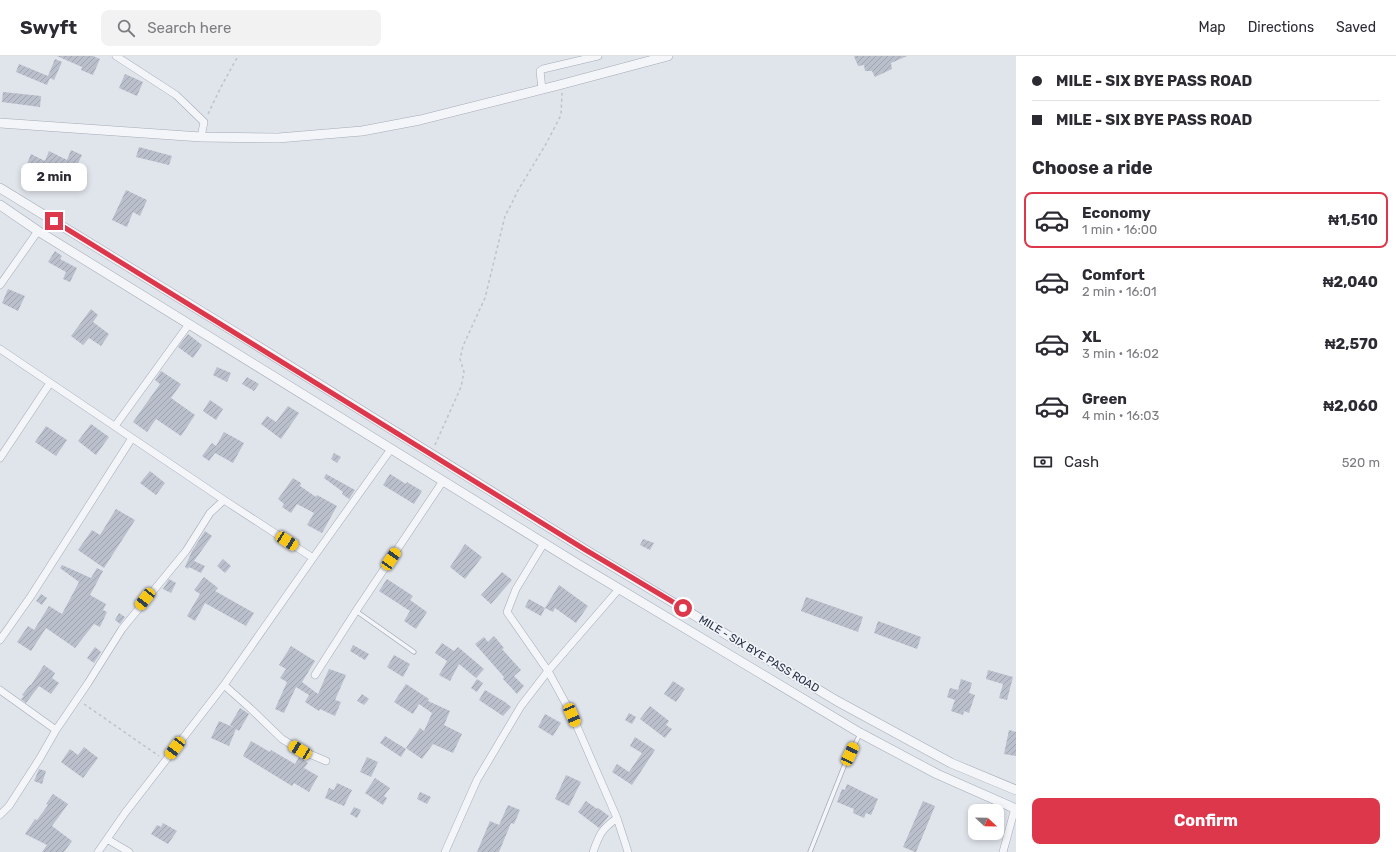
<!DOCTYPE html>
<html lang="en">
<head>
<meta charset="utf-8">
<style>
  :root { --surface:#fff; --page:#f2f2f3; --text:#2b2b33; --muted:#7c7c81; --line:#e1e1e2; --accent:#dd374b }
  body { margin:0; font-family:Rubik,sans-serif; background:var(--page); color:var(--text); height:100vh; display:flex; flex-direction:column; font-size:15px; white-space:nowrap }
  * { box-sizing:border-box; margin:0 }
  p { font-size:13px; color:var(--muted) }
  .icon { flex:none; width:22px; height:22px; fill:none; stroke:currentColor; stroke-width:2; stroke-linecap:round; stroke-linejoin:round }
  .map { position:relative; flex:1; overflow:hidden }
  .side { display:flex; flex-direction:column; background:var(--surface); width:380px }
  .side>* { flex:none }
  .hud { display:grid; align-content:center; height:88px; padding:0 16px; background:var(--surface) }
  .needle { width:26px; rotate:112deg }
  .controls { position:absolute; left:968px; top:748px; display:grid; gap:8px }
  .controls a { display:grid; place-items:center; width:36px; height:36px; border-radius:8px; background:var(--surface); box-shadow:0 2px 6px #0003; font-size:20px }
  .end { position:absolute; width:18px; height:18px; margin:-9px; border:5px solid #dd374b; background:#fff; box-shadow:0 0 0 2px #fff }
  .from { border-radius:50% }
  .bubble { position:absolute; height:28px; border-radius:8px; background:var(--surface); box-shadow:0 2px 6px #0003; font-size:13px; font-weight:700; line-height:28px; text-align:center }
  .car { position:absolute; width:12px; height:24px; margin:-12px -6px; border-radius:5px; box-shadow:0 0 3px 1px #0007; background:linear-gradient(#f5c518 24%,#345 0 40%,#f5c518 0 76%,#345 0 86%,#f5c518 0) }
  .hud b { display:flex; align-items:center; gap:14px; height:38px; font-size:15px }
  .hud b+b { border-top:1px solid var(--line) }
  .hud i { width:10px; height:10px; background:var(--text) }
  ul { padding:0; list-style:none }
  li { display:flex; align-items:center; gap:12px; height:56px; margin:0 8px 6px; padding:0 8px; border:2px solid transparent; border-radius:8px }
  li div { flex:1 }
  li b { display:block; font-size:15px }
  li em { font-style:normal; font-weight:700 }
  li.current { border-color:var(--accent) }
  li>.icon { width:36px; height:36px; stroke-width:1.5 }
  h2 { padding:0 16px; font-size:18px; line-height:48px }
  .pay { display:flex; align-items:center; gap:10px; height:44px; padding:0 16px; font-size:15px }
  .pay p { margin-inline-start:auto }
  .action { display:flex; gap:8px; margin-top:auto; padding:8px 16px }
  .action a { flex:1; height:46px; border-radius:8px; background:var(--accent); color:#fff; font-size:16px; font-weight:700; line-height:46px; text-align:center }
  header { display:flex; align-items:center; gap:24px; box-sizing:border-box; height:56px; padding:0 20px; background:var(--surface); border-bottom:1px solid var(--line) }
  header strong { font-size:19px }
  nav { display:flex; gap:22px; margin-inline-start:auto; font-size:14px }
  .search { width:280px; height:36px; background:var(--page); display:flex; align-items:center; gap:10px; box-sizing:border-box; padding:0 14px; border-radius:8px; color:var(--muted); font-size:15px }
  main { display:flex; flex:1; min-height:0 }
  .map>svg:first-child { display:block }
</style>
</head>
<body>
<header>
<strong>Swyft</strong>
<div class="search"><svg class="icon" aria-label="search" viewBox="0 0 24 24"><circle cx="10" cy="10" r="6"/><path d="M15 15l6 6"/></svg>Search here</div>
<nav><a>Map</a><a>Directions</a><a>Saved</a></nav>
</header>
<main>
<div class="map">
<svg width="1016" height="796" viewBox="0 0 1016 796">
  <defs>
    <pattern id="building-hatch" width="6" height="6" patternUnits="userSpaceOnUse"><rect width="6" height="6" fill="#b9bfcb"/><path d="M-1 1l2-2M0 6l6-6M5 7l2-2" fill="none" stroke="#9fa4b0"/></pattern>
  </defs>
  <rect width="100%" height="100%" fill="#e0e4eb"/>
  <path fill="url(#building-hatch)" d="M57 0H93L100 3 93 19 81 14 82 11Z
    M854 0H907L891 7 892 13 875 21 872 15H865L864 9 858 10Z
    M55 3 62 6 54 24 50 22 47 29 16 16 19 8 48 20Z
    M125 18 143 26 137 40 119 32Z
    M3 36 41 40 40 51 2 46Z
    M139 91 172 100 169 109 136 101Z
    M71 94 82 99 74 116 54 107 45 126 36 122 38 119 25 113 31 98 45 105 49 95 67 104Z
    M126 134 147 144 140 160 133 156 127 171 112 164Z
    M55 195 62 200 60 203 77 212 70 226 63 223 66 216 48 206Z
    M8 233 25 240 18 255 2 247Z
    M91 253 98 259 93 266 109 278 101 290 89 282 83 289 71 280Z
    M188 278 202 289 193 302 178 291Z
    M217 311 231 317 227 326 213 319Z
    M161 315 181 328 171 342 195 359 181 380 156 363 147 376 133 366 160 328 155 324Z
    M247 321 259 328 254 335 242 328Z
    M210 344 223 353 216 364 203 355Z
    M288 350 299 357 281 383 261 368 267 360 276 366Z
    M91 368 109 381 96 399 78 385Z
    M46 370 67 384 56 400 35 386Z
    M224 376 244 387 233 407 215 397 209 405 202 400 212 387 216 390Z
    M334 397 341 401 337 407 331 403Z
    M150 415 165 427 156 439 140 427Z
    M326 418 355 434 349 443 342 438 343 436 324 422Z
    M390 418 406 428 407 426 422 435 414 448 383 429Z
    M293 422 301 427 300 430 316 441 317 439 337 450 322 477 307 469 314 457 297 448 291 457 282 451 284 448 278 443Z
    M116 453 135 464 104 512 78 494 92 474 100 479Z
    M205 475 212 480 194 505 205 510 201 517 189 511 188 513 185 511 192 495Z
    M643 483 654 487 650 494 640 489Z
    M465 488 482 501 465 523 450 511Z
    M223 503 231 510 225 517 217 510Z
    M62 509 91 522 97 512 103 515 90 539 106 548 103 554 107 556 100 571 94 568 75 592 46 572 31 595 17 586 28 570 34 574 49 550 62 558 79 526 60 512Z
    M502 516 512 524 491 548 481 539Z
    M204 521 218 532 215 535 254 557 246 570 205 547 195 565 187 560 200 538 194 534Z
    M169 523 176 527 171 537 163 533Z
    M387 523 413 540 410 544 427 556 416 573 404 565 410 555 379 535Z
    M559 529 588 550 576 567 555 552 553 556 545 552Z
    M41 538 47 542 42 549 36 545Z
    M806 541 863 561 858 576 801 555Z
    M529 543 545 552 541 560 525 551Z
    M119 557 125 561 120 568 115 564Z
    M878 565 921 581 917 593 874 577Z
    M494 580 504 592 502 593 521 614 514 620 524 630 517 638 503 623 504 621 475 588 484 581 488 586Z
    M442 587 454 595 458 591 484 613 476 622 459 608 450 625 439 619 447 605 435 597Z
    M353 589 369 598 365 604 350 595Z
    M291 590 315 605 302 626 318 638 329 613 346 619 335 644 341 646 335 660 320 653 319 655 305 646 309 639 296 631 284 657 275 653 287 626 280 622 286 613 279 609Z
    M95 591 101 596 94 607 87 602Z
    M394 599 410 608 403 621 387 611Z
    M44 609 55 617 52 622 59 627 51 638 39 630 26 647 21 643 24 640 22 639 30 629H31Z
    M988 614 1013 621 1007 644 999 642 1003 628 986 623Z
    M477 623 483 627 477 636 471 632Z
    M961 623 972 627 969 637 975 639 969 657 964 655 963 659 951 655 955 644 947 641 950 632 958 634Z
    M673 625 685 633 676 646 664 638Z
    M406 628 429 643 428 645 450 655 444 669 462 678 453 697 433 688 422 703 406 692 420 672 424 675 432 657 419 648 413 658 394 646Z
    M485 634 505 646 511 651 503 660 479 644Z
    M362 638 369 643 364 649 357 645Z
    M650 650 669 665 666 669 672 673 665 682 640 663Z
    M240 652 249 658 239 675 236 673 229 690 211 682 219 665 235 672 230 669Z
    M629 657 636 661 632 668 625 664Z
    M545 658 561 667 553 680 538 671Z
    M1009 674 1016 676V700L1004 698Z
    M385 680 406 693 401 701 380 687Z
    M635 681 655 694 632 729 612 716 617 708 629 716 642 697 630 690Z
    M251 685 270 696 271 694 295 708 299 701 308 707 304 712 318 720 309 736 294 727 292 730 243 700Z
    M84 691 98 702 83 722 61 706 70 693 78 699Z
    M367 701 378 706 371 721 360 716Z
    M39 713 46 715 42 728 34 725Z
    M566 719 581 726 569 750 555 743Z
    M375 722 390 732 384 740 387 742 383 749 365 737Z
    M337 727 352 734 344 750 325 742 329 732 334 734Z
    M847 728 878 743 871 759 866 757 864 762 853 757 854 753 837 746 842 733 845 734Z
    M420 736 431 741 427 748 417 743Z
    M53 738 68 748 52 770 72 785 64 796H42L47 789 25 778 35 763 37 764 48 749 46 748Z
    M586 745 597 753 598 752 609 760 599 772 578 756Z
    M923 745 935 750 916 796H915L903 791Z
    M508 749 520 754 514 768 511 767 499 796H477L490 765 499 769Z
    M354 751 361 754 357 762 350 758Z
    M163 767 177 775 168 788 151 778 157 769 161 771Z"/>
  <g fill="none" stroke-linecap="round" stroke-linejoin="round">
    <g stroke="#a4aab6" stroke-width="5">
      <path id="service" d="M356 555 414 596
        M810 796 845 708 860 678"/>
    </g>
    <g stroke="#a4aab6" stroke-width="8">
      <path id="minor" d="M116 0 176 39 204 66 201 81
        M542 33 540 15 543 13 598 0
        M0 229 38 175
        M0 293 224 444 313 502 391 393
        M115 370 189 268
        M0 402 50 327
        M544 487 516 533 507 556 548 615 619 533
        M0 584 31 540 132 382
        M315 619 356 555 443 425
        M224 629 251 653 282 683 300 694 326 705
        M0 634 56 674
        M0 759 9 750 40 702 56 674 88 627 122 573 186 495 210 457 224 444
        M107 783 129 796
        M98 796 125 757 224 629 313 502
        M445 796 477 724 521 650 548 615 572 659 617 762 628 796
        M593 796C600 777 601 774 617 762
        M1003 796 1015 752"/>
    </g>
    <g stroke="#a4aab6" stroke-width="10">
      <path id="tertiary" d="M0 67 201 81 278 82 362 75 420 64 559 29 668 0
        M0 132 256 289 584 493 837 645 951 707 1016 734
        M0 149 38 175 576 507 860 677 937 718 1016 753"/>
    </g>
    <path stroke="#bec2c9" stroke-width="1.5" stroke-dasharray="3 3" stroke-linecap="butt" d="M208 58 221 31 238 0
      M435 389 461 331 464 316 460 303 463 290 485 242 505 160 514 143 517 136 546 88 561 59 562 37
      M84 648 159 700"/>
    <use href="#service" stroke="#f3f5f8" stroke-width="3.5"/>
    <use href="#minor" stroke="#f3f5f8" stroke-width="7"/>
    <use href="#tertiary" stroke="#f3f5f8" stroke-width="9"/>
  </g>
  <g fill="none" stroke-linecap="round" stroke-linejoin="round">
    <path stroke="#dd374b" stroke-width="5" d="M54 165 584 493 683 552"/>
  </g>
  <g text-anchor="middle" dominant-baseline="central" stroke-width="3.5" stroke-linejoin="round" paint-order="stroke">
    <g font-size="11" fill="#263044" stroke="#f0f3f8">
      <text transform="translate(759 598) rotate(31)">MILE - SIX BYE PASS ROAD</text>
    </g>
  </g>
</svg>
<div class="controls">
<a><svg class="needle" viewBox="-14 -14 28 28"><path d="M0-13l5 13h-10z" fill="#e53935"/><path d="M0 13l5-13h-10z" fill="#7c7c81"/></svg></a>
</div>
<i class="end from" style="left:683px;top:552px"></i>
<i class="end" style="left:54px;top:165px"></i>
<div class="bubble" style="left:21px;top:107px;width:66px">2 min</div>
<i class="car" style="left:287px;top:485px;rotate:123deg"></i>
<i class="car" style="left:391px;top:503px;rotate:34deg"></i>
<i class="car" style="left:145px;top:543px;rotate:218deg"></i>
<i class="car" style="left:572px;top:659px;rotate:157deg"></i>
<i class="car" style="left:175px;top:692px;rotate:217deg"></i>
<i class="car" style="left:300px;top:694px;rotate:301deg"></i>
<i class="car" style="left:850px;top:698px;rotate:25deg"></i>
</div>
<section class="side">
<div class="hud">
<b><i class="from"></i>MILE - SIX BYE PASS ROAD</b>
<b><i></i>MILE - SIX BYE PASS ROAD</b>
</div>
<h2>Choose a ride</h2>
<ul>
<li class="current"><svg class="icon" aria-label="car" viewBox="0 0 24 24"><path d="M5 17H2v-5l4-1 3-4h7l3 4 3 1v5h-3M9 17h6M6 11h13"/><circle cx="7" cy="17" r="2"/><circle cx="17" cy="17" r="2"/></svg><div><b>Economy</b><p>1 min · 16:00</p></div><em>₦1,510</em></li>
<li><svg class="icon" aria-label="car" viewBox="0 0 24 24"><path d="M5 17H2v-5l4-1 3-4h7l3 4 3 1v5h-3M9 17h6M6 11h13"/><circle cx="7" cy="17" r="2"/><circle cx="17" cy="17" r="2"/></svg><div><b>Comfort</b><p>2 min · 16:01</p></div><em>₦2,040</em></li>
<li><svg class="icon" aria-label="car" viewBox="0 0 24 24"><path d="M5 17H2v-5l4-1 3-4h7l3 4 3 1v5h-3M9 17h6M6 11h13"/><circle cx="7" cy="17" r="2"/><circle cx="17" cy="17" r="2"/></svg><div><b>XL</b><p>3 min · 16:02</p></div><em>₦2,570</em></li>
<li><svg class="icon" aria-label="car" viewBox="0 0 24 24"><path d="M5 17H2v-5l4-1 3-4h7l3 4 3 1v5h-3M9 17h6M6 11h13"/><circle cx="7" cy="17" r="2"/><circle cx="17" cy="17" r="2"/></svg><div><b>Green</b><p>4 min · 16:03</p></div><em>₦2,060</em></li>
</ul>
<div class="pay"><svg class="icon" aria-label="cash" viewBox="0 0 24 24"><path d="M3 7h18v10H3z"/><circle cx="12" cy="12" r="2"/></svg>Cash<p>520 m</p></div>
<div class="action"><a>Confirm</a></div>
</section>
</main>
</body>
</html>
